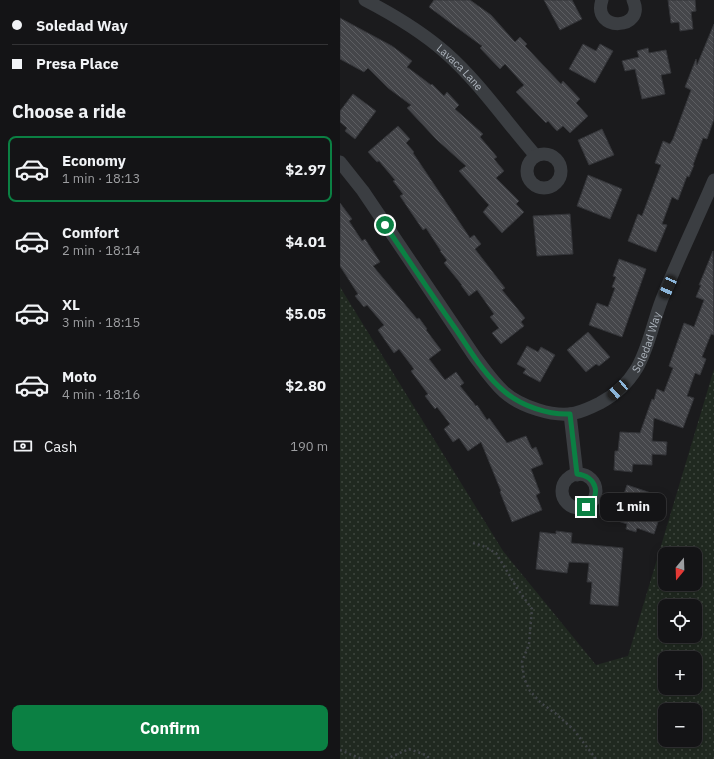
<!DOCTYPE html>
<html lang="en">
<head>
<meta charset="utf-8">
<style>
  :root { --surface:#141416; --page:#1d1d1f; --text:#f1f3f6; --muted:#9d9ea1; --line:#333335; --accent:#0b8043 }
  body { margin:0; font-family:"IBM Plex Sans",sans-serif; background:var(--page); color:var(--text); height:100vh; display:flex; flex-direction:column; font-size:15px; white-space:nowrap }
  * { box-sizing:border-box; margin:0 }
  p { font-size:13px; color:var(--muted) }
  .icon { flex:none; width:22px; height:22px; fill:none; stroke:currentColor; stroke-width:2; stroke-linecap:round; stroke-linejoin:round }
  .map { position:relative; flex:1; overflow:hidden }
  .details { display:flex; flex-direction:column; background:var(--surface); width:340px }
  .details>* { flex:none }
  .guide { display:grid; align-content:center; height:88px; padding:0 12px; background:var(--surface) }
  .needle { width:26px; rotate:199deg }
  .tools { position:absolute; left:318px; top:547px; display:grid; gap:8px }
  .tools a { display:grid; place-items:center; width:44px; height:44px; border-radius:8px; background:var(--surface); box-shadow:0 2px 10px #0003,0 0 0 1px var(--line); font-size:20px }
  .end { position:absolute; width:18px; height:18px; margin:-9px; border:5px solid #0b8043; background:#fff; box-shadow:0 0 0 2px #fff }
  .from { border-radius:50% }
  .bubble { position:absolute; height:28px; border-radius:8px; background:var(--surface); box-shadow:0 2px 10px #0003,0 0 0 1px var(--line); font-size:13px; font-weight:700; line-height:28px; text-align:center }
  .car { position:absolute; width:12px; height:24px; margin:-12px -6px; border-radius:5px; box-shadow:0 0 3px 1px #0007; background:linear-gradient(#222 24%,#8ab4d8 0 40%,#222 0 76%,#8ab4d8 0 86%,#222 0) }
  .guide b { display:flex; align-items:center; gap:14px; height:38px; font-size:15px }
  .guide b+b { border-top:1px solid var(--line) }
  .guide i { width:10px; height:10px; background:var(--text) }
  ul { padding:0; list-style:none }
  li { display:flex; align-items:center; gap:12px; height:66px; margin:0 8px 6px; padding:0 4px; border:2px solid transparent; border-radius:8px }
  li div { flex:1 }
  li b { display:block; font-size:15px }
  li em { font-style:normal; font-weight:700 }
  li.active { border-color:var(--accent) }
  li>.icon { width:36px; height:36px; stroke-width:1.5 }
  h2 { padding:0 12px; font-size:18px; line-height:48px }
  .pay { display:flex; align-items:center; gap:10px; height:44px; padding:0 12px; font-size:15px }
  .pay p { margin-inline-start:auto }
  .action { display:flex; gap:8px; margin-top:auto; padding:8px 12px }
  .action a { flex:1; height:46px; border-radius:8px; background:var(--accent); color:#fff; font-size:16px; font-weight:700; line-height:46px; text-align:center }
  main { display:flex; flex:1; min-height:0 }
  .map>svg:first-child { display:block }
</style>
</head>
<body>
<main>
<section class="details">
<div class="guide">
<b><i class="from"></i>Soledad Way</b>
<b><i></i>Presa Place</b>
</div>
<h2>Choose a ride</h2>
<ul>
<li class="active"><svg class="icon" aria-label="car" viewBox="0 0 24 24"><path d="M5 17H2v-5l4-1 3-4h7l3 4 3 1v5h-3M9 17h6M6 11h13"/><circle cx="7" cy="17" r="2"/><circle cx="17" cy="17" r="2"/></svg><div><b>Economy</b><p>1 min · 18:13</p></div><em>$2.97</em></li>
<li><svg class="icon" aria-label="car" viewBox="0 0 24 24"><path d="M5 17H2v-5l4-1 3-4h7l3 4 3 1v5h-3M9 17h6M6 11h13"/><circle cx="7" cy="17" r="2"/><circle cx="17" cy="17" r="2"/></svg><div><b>Comfort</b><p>2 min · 18:14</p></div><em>$4.01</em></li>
<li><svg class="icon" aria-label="car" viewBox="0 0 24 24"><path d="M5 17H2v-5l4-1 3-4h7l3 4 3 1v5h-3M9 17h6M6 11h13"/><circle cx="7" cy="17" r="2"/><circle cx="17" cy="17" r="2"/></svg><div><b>XL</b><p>3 min · 18:15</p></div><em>$5.05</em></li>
<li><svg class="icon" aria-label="car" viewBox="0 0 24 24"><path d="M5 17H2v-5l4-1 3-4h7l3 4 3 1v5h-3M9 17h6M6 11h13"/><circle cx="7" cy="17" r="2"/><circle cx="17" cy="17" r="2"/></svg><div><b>Moto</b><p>4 min · 18:16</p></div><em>$2.80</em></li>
</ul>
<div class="pay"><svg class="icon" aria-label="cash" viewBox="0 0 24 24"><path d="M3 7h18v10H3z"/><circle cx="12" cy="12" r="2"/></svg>Cash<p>190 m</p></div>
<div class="action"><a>Confirm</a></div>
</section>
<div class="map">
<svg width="374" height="759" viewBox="0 0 374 759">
  <defs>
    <pattern id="grass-dots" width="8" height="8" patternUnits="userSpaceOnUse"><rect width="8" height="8" fill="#202920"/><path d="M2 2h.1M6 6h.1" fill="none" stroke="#3e463e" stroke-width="1.8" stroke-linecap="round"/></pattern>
    <pattern id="building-back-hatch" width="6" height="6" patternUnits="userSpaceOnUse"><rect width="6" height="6" fill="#45464a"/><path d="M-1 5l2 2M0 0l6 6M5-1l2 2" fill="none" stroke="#5d5e62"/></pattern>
  </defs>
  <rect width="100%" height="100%" fill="#1b1b1d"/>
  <path fill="url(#grass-dots)" fill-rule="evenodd" d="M0 287 163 551 256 665 288 656 374 369V759H0ZM325 554H355V584H325ZM325 606H355V636H325ZM325 658H355V688H325ZM325 710H355V740H325Z"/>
  <path fill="url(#building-back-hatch)" stroke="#343539" d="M94 0H130L151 15 175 42 180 37 187 44 185 46 221 84 223 81 240 99 236 103 248 116 230 133 223 126 217 131 208 121 206 123 176 92 184 85 165 64 160 69 140 48 142 46 89 7Z
    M204 0H232L242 19 220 30Z
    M328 0H355L356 11 351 12 353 29 340 31 339 22 331 23Z
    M0 18 52 46 72 61 67 67 91 85 92 84 104 96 107 92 119 105 115 109 143 134 140 137 157 157 154 159 164 171 156 178 179 201 176 204 184 212 162 233 143 212 149 205 119 171 126 166 97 140 67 108 71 105 48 88 28 68 24 72 0 59Z
    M374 24V119L367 139 363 138 353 165H354L349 177 347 176 338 200 332 197 322 224 327 225 316 252 288 241 298 214 302 216 321 165 315 163 323 141 330 144 333 139 351 90 345 87 356 59 357 65Z
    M243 44 256 51 260 44 273 51 255 83 229 69Z
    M308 48 309 53 326 50 331 73 321 75 325 94 302 99 295 69 285 71 282 61 299 57 297 51Z
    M13 94 36 111 15 139 5 131 7 128 0 122V111Z
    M58 126 70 139 66 143 74 152 73 153 130 238 134 235 141 244 135 249 165 288 162 290 185 318 181 322 184 326 161 344 152 333 159 328 150 317 154 314 137 290 129 296 121 285H122L104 263 107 260 100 251H101L86 228 83 230 60 196 63 194 53 181 55 180 39 161 37 162 28 152Z
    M262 129 274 155 249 165 238 140Z
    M248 175 282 189 270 219 237 206Z
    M0 203 12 219 9 221 22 241 25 239 40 262 33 266 77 319 79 318 87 329 86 330 101 350 89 359 105 380 116 372 124 383 120 386 136 406 137 405 147 420 149 418 167 443 186 436 192 449 196 447 203 464 191 469 200 493 196 495 202 510 172 522 160 492 161 491 141 442 128 451 119 438 113 442 104 429 110 424 97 407 95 409 85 396 88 394 71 371 74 369 59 349 54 353 38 330 44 325 27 305 24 307 15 296 18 294 0 266Z
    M230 214 233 254 197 256 193 216Z
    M373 251 374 335 371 334 362 357 366 359 360 375 355 373 347 396 354 398 343 428 314 418 312 441 327 442 326 455 312 454V465L293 464 292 472 274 470 275 451H278L280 432 300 433 312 399 314 400 317 389 324 392 333 368 329 366 344 323 354 327 364 300 356 297 361 285H359Z
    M279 259 306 269 282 337 249 325 257 303 268 307 275 288 272 287 276 277 273 276Z
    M248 332 270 357 259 366 256 364 246 372 227 350Z
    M187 346 198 352 201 347 215 355 200 382 183 373 186 369 177 364Z
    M287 485 326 498 314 534 297 528 296 532 286 529 287 524 275 520Z
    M216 531 232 533 231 543 283 548 278 606 250 604 252 582H247L249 563 229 562 227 573 196 569 200 532 216 534Z"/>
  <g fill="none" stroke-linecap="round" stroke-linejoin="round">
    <path stroke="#414549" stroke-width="2.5" stroke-dasharray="2 3" stroke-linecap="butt" d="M133 543 143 546 156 553 177 588 192 609 189 644 182 662 184 678 190 691 201 703 215 713 234 730 256 759
      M0 750 22 759
      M46 759 69 749 86 755 90 759"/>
    <g stroke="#3b3e42" stroke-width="13">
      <path id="s1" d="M25 0C54 15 81 31 106 53 140 83 166 122 196 156"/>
      <path d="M262 0C251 33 307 30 293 0"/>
      <circle cx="204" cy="171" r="17"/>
      <path id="s2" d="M0 162 23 191 135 357C144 369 153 382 164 392 180 406 214 418 235 413 244 411 252 407 260 403 275 395 288 383 297 368 309 347 313 322 322 299 338 259 357 220 374 180"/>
      <path d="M230 414 237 475"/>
      <circle cx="239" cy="491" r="17"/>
    </g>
  </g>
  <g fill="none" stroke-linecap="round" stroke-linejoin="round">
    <path stroke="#0b8043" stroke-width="5" d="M45 225C68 259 91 294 115 328 130 350 144 375 165 392 182 406 208 415 230 414L237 474C257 476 262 496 246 507"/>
  </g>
  <g text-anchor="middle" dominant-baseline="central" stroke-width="3" stroke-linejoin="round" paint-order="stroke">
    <g font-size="11" fill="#adb4bd" stroke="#151618">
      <text stroke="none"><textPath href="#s1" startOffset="117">Lavaca Lane</textPath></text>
      <text stroke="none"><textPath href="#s2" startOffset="465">Soledad Way</textPath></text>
    </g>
  </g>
</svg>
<div class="tools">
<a><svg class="needle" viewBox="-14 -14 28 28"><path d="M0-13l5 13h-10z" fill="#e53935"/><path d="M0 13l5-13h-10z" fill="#9d9ea1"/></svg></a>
<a><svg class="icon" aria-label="locate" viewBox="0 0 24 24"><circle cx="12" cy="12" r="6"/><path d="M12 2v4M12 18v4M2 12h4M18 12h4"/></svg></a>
<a>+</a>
<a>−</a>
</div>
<i class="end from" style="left:45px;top:225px"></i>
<i class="end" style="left:246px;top:507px"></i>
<div class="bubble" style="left:260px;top:493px;width:66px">1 min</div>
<i class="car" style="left:328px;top:287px;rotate:204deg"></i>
<i class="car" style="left:278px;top:390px;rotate:228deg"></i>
</div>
</main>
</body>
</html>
